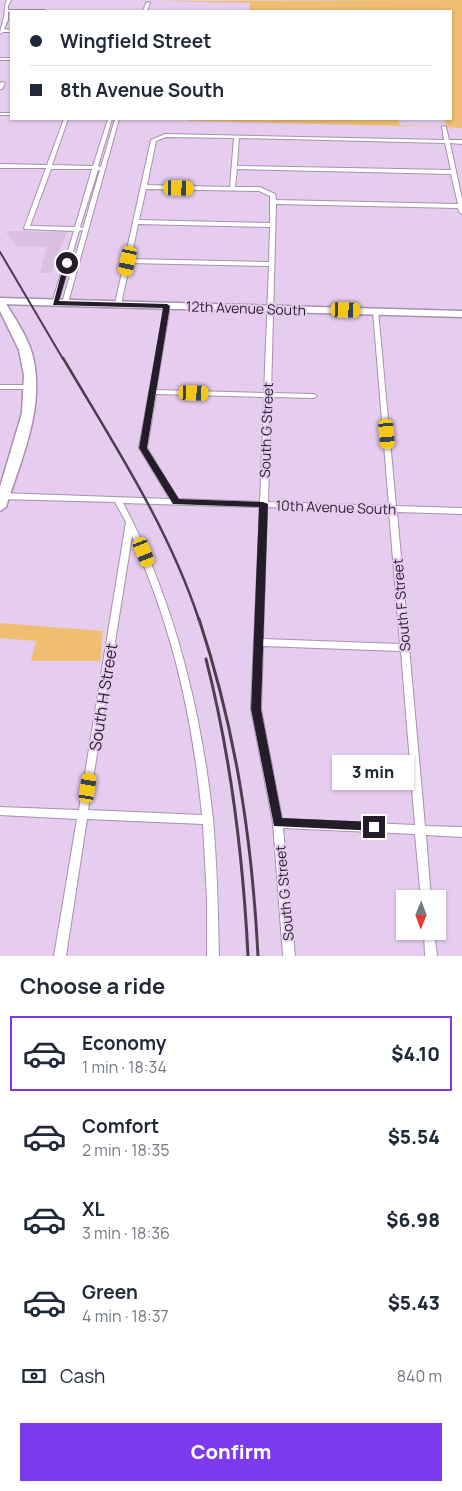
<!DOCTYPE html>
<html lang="en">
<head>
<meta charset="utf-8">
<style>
  :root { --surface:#fff; --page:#f2f2f3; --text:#1f2937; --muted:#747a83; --line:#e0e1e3; --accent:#7c3aed }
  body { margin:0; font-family:Manrope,sans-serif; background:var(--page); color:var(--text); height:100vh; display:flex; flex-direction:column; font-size:19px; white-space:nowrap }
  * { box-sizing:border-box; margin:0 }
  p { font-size:16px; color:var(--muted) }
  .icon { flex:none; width:28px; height:28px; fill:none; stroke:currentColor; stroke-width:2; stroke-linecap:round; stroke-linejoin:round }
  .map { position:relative; height:956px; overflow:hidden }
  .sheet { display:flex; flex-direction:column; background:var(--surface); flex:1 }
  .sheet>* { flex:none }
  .hud { position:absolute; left:10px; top:10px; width:442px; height:110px; border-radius:0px; box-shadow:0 1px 4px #0004; display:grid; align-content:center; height:110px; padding:0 20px; background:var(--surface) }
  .needle { width:32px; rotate:181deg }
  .tools { position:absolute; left:396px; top:890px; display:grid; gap:10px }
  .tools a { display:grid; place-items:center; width:50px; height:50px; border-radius:0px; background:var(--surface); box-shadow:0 1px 4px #0004; font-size:25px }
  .end { position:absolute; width:22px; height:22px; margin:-11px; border:6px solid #251c29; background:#fff; box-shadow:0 0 0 2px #fff }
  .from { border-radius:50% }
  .bubble { position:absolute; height:35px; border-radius:0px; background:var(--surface); box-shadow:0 1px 4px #0004; font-size:16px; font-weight:800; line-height:35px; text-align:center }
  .car { position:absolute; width:15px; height:30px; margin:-15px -8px; border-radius:6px; box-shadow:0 0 4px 1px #0007; background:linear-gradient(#f5c518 24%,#345 0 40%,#f5c518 0 76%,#345 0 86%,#f5c518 0) }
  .hud b { display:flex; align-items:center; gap:18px; height:48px; font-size:19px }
  .hud b+b { border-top:1px solid var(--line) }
  .hud i { width:12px; height:12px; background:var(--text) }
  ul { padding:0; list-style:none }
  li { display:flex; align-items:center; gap:15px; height:75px; margin:0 10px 8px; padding:0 10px; border:2px solid transparent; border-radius:0px }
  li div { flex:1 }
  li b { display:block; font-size:19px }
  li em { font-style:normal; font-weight:800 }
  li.on { border-color:var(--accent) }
  li>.icon { width:45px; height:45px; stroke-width:1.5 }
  h2 { padding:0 20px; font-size:22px; line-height:60px }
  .pay { display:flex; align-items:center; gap:12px; height:55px; padding:0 20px; font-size:19px }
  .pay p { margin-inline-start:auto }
  .button { display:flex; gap:10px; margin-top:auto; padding:10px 20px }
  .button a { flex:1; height:58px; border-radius:0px; background:var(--accent); color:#fff; font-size:20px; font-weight:800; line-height:58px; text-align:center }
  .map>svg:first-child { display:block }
</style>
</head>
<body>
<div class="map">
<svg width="462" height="956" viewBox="0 0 462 956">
  <rect width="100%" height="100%" fill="#e6cdef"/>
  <path fill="#dabee4" d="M5 231 67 232 51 273H40L47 247 17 246Z"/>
  <path fill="#f0be72" d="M462 0V128L446 127 444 119H451V11H249L250 3 157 1Z
    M190 119H398L400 125 441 127 189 121Z
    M0 623 103 631 100 661H31L36 641 0 638Z"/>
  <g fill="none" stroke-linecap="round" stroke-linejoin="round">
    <g stroke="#a790b0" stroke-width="2">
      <path id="street" d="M7 0H11L8 6V10H44L46 11 8 12V20L4 29 11 30V32H3L0 34C0 29 2 26 3 21 6 13 3 8 7 0Z
        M148 2 150 3 147 11H143L146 3Z
        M0 58H11V60H0Z
        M1 82 5 83 2 89H0V84Z
        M0 113H11V115H0Z
        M64 119H68L52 165 93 166 108 119H112L98 166 101 167 115 119H119L68 303 65 305 62 303 83 230 79 231 58 303 55 305 52 303 74 231 25 229 24 228 46 168H0V164L47 165ZM51 169H92L75 227 30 226ZM98 170H100L83 228 80 227Z
        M442 126 446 127 449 140H462V144L450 143 462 199V214L459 212 458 208 276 204 271 393 314 394 317 396 314 398 271 397 268 502 389 506 373 311 374 310H378L396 506 462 508V514L397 512 425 826 462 827V837L426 835 431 899H421L415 834 283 828 295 956H283L273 823 251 709 260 507 123 503C140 534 153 567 165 600 190 671 205 745 213 819 217 864 218 910 219 956H207V899L203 824 87 819 66 956H54L77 819 0 815V807L79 810 126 522 115 502 0 499V493L170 499 139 448 165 305 167 304 170 306 156 390 264 393 269 266 130 263 121 304 118 306 115 304 151 140 165 134 444 140ZM166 137 234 138 230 187 147 185 156 141ZM239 138 445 143 451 170 237 166ZM237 169 451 174 458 204 276 200 275 194 260 187H235ZM146 189 259 191 270 196V223L139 220ZM138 224 270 227 269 262 131 259ZM156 394 264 397 260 502 178 499 147 448ZM267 507 389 511 400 644 263 639ZM132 536C144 566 157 597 166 628 185 689 196 752 202 815L88 810ZM263 646 401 651 415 825 282 819 261 709Z
        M0 385H31L34 387 31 389H0Z
        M424 931H434L437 956H425Z"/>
    </g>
    <g stroke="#a790b0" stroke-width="3">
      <path id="secondary" d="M0 298 462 311V317L0 304Z"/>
    </g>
    <g stroke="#a790b0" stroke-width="3">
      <path id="primary" d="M0 299 5 302C15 319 28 337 33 357 45 408 21 460 6 507L0 511V487L22 413 24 375 19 350 0 311Z"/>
    </g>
    <use href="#street" fill="#fff" fill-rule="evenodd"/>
    <use href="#secondary" fill="#fff" fill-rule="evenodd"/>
    <use href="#primary" fill="#fff" fill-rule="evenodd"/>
    <path stroke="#4a3e4f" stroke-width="2" d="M0 252 63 359"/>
    <path stroke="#4a3e4f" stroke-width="2.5" d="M63 358C113 443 168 526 199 620"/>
    <path stroke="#4a3e4f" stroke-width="3" d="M199 619C236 731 252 839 258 956
      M206 659C231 757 243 855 248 956"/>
  </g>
  <path fill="#251c29" d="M67 261 70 263 59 301 167 304 170 306 147 448 179 499 263 502 268 504 261 709 282 818 374 822 379 827 378 831 274 826 251 709 259 507 173 504 139 448 163 308 53 305 64 263Z"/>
  <g text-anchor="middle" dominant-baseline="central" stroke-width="4" stroke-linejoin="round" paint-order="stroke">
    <g font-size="14" fill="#251c29" stroke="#e6cdef">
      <text transform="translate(246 308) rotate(2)">12th Avenue South</text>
      <text transform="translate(266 430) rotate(-88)">South G Street</text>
      <text transform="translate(336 507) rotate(2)">10th Avenue South</text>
      <text transform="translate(401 605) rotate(-95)">South F Street</text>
      <text transform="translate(284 893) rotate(-95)">South G Street</text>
    </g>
    <g font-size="16" fill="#251c29" stroke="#e6cdef">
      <text transform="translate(103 697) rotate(-81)">South H Street</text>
    </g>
  </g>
</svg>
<div class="tools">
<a><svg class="needle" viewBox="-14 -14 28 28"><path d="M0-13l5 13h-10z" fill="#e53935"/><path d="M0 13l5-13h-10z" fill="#747a83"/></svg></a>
</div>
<i class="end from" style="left:67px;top:263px"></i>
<i class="end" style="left:374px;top:827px"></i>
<div class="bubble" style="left:332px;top:755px;width:82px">3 min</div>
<i class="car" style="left:179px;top:188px;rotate:91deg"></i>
<i class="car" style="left:128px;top:261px;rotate:192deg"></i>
<i class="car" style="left:346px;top:310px;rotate:92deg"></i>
<i class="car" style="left:194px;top:393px;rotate:92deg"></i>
<i class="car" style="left:387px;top:434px;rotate:175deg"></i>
<i class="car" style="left:144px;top:552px;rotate:158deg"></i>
<i class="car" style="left:88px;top:788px;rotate:9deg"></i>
<div class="hud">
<b><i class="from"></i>Wingfield Street</b>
<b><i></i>8th Avenue South</b>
</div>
</div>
<section class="sheet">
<h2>Choose a ride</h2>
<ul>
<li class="on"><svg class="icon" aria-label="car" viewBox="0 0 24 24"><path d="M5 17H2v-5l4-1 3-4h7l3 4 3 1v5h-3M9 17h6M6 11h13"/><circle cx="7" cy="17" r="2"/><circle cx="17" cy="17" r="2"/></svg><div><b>Economy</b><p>1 min · 18:34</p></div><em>$4.10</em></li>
<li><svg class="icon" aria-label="car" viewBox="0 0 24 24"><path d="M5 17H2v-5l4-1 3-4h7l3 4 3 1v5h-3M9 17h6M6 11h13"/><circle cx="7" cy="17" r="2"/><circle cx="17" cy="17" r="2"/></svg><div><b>Comfort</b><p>2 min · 18:35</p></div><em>$5.54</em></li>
<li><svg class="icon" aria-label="car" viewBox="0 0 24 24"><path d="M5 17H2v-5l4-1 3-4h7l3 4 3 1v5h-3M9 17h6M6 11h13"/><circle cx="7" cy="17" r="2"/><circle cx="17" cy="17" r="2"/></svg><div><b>XL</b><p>3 min · 18:36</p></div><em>$6.98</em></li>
<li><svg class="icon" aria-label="car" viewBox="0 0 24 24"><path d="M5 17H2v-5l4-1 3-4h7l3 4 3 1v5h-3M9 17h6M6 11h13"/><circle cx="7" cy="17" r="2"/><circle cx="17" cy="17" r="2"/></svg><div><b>Green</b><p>4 min · 18:37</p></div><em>$5.43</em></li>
</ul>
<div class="pay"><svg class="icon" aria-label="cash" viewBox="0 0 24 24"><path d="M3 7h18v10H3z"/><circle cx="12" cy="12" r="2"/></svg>Cash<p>840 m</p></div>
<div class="button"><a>Confirm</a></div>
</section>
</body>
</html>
